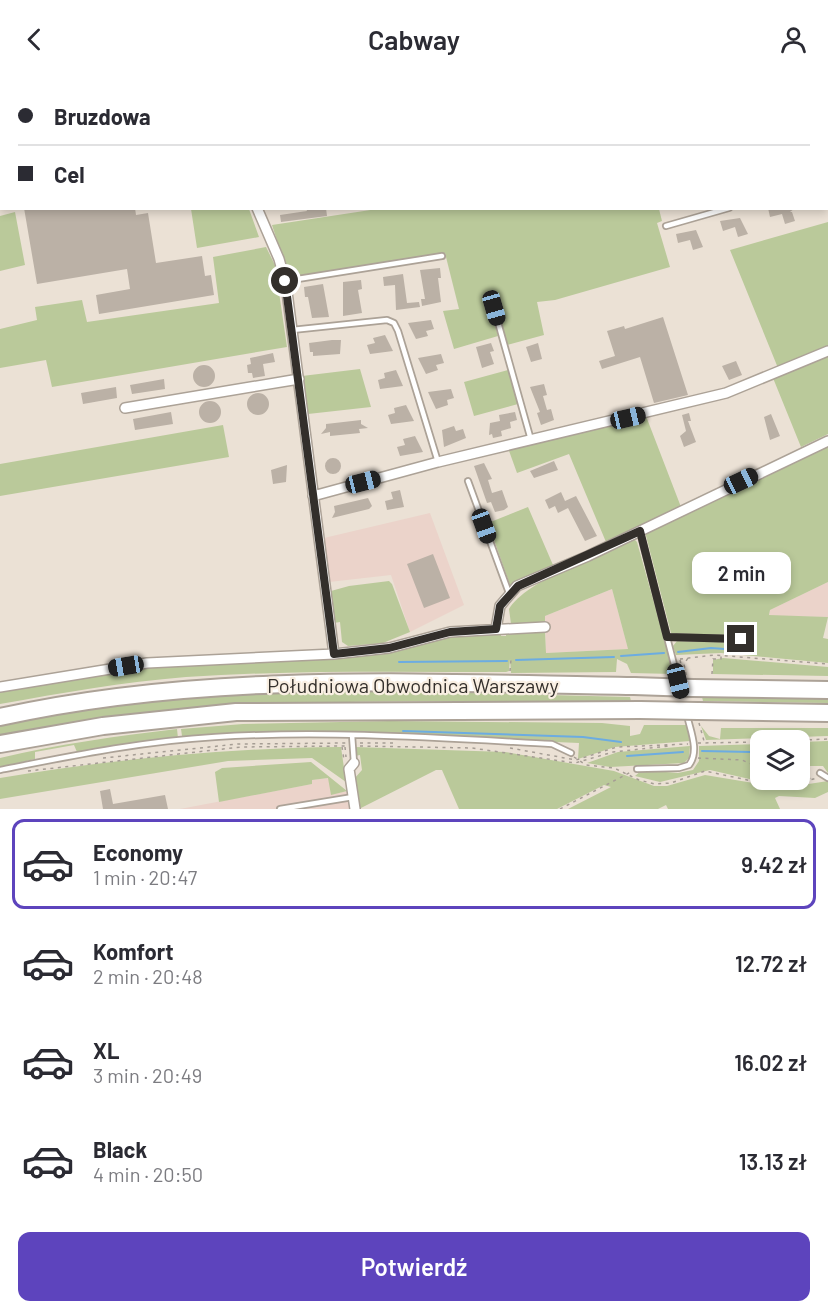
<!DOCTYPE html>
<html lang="pl">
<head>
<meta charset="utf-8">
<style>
  :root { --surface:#fff; --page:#f2f2f3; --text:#2b2b33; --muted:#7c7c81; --line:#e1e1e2; --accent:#5d44bd }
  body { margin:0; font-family:Barlow,sans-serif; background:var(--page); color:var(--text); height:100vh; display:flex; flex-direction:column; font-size:22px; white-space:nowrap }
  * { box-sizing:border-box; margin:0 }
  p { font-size:20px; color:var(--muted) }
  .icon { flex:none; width:33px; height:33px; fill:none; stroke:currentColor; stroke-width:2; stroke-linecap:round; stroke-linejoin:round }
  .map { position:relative; height:731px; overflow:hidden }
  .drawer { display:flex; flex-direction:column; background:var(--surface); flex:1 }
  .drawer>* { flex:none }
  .hud { position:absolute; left:0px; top:0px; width:828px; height:132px; box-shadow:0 3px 9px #0003; display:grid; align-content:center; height:132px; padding:0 18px; background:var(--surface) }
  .controls { position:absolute; left:750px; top:652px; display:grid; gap:12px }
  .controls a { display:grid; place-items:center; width:60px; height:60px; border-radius:12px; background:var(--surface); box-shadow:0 3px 9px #0003; font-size:30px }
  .end { position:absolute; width:27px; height:27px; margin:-14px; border:8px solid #332f2b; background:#fff; box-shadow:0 0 0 3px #fff }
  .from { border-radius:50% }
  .bubble { position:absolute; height:42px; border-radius:12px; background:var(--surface); box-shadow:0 3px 9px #0003; font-size:20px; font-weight:600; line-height:42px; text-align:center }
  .car { position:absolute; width:18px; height:36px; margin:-18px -9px; border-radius:8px; box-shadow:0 0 4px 2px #0007; background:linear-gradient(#222 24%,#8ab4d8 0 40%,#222 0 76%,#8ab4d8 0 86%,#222 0) }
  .hud b { display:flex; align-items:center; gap:21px; height:57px; font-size:22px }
  .hud b+b { border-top:2px solid var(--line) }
  .hud i { width:15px; height:15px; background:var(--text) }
  ul { padding:10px 0 0; list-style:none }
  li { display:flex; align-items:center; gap:18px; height:90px; margin:0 12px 9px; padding:0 6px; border:3px solid transparent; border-radius:12px }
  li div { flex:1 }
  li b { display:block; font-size:22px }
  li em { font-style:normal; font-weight:600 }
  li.active { border-color:var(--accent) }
  li>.icon { width:54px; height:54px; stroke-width:1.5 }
  .cta { display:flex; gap:12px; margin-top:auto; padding:12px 18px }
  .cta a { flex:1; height:69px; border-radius:12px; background:var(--accent); color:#fff; font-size:24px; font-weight:600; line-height:69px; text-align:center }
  header { display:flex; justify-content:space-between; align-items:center; height:78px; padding:0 18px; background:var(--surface); font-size:27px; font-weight:600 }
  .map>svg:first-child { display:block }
</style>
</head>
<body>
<header><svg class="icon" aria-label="back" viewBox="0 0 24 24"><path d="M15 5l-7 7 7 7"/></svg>Cabway<svg class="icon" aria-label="person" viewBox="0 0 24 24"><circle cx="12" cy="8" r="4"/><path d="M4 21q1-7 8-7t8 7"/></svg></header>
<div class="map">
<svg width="828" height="731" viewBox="0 0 828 731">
  <rect width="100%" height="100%" fill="#ebe1d5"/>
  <path fill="#ebd3ca" d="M430 435 464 527 410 554 391 497 329 504 324 460Z
    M828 504V539L769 538 770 532Z
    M612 511 628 571 546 575 545 538Z
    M329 700 331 716 347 713 350 731H180L312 706 311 702Z"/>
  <path fill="#bac99a" d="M519 0H770V1L520 2Z
    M191 131H249L259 159 197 170Z
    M377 131H659L662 143 657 145 670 189 555 222 537 224 544 257 507 267 499 236 503 233 502 227 490 228 498 258 454 271 443 233 459 231 445 175 289 199 272 147Z
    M15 134 25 187 0 193V138Z
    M828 144V269L778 290 730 172Z
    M266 169 275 187 287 269 52 309 46 282 0 290V251L37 242 35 229 82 222 87 244 219 225 213 179Z
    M828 278V356L801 369 773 300Z
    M360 291 371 329 308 336 302 298Z
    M508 292 518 326 474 338 464 304Z
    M646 338 681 429 606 464 569 376 517 395 508 370Z
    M223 347 229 379 0 418V386Z
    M828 368V504L770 532 769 537 828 539 823 560 828 561V585L721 575 676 577 673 568 677 563 751 564V548H736V552L731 559 671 555 645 454Z
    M528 429 553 487 510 507 488 445Z
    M633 460 637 464 674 596 631 595 627 586 617 581 616 594 511 595 510 581 509 593 506 594C399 594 292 592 186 599 123 604 62 615 0 626V614L167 587 281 580 446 558 501 554V558H506V554L545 553 546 575 628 571 612 511 545 538V546H511L509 531C526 503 601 475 633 460Z
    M389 503 392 506 410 554 383 565 348 568 342 564 340 544 334 545 331 513 349 508Z
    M723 580 828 589V598L713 596V582Z
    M348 612 630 619 631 623C483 624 333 620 185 631 122 636 61 648 0 659V646L96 629 183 619Z
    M702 619 828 620V625L703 623Z
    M390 643 602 645 630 648V658L640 656 644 647H687L690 663 615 669 578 681 579 665 321 654 193 658H182L181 651 243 646Z
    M701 648 709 658 720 661 721 650H828V658L706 662Z
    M177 651 178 660 77 674 74 667 35 674V681L0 689V680C59 666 117 658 177 651Z
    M828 663V695L823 688H810L809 702H800V664Z
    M760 666V702H799L758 703 710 692 660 704 635 698 642 692 678 695 693 692 699 683V668Z
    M690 668 689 680 684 685 610 689 587 685 618 674Z
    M341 669 346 704 312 680 228 683 0 721V700C114 681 226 670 341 669Z
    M355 669 505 674 614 693 654 708H667L705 697 783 710 828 703V714L815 720 779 718 775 720 780 731H668L666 727 658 731H568L611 709 604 707 557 731H459L442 692H436L359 731 354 701 362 692 360 677 355 678Z
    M311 684 347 713 331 717 328 700 312 702V706L219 724 215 694 222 690Z"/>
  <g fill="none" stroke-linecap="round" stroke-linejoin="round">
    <path stroke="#6cace1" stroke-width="2" d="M678 574 711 570 752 573
      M621 578 664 575
      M516 582 614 579
      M399 584 507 583
      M403 653 583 659 621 664
      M702 673 751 674
      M627 678 683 674"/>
  </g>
  <path fill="#bbb1a6" d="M24 130H135L136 137 148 135 156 185 202 178 205 198 211 197 214 217 99 236 96 217 130 211 127 191 37 206Z
    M306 130H326L327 138 281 144 280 137 307 133Z
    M768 130H795L790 134H792L795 143 785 146 782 136 770 139Z
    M740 140 748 156 738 159 735 149 723 153 720 143Z
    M696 152 703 169 693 172 690 162 678 165 676 156Z
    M440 190 441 200H438L441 224 422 228 421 221H425L420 192Z
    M403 196 407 225 419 224 420 229 396 232 395 207 384 208 383 199Z
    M361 202 362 211 358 212 362 235 343 238V204Z
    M323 206 329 239 312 240 308 219H305L304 209Z
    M663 239 688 317 654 325 640 279 602 291 599 283 615 278 607 253 624 248 625 251Z
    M431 242 434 251 426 253 428 258 416 261 408 245Z
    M385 257 393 273 370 276 367 267 375 265 373 260Z
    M332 262H341L340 276 313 278V274H310L309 265Z
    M491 265 494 273 490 274 494 286 482 290 476 269Z
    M538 265 542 281 531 284 526 269Z
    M273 275 275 284 263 286 265 298 253 300 252 295H248L247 287 251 286 250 280Z
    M441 276 444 285 436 287 438 292 426 296 418 280Z
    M736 283 742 297 729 302 722 288Z
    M193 298a11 11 0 1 1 22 0a11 11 0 1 1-22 0Z
    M396 292 403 308 380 311 378 302 385 300 384 295Z
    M164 301 165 311 132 316 130 307Z
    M544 306 547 317 543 318 547 332 551 331 554 342 541 347 537 335 540 334 530 309Z
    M116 309 117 320 83 326 81 315Z
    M451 311 454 320 447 322 448 327 436 331 428 314Z
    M247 326a11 11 0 1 1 22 0a11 11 0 1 1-22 0Z
    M199 334a11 11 0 1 1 22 0a11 11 0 1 1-22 0Z
    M406 327 414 343 391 346 388 337 395 335 394 330Z
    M171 334 173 346 135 352 133 341Z
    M515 334 517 342 510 344 511 350 501 353 502 358 493 360 492 356 489 357 490 345 500 343 499 337Z
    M689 335 691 343H688L696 364 684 369 680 358 686 353 682 337Z
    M771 336 780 358 770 362 764 339Z
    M361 342V346L368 350 359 351 360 355 330 358V354L321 356 326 350V346Z
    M454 348 456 353 463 351 466 360 444 369 442 352Z
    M415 358 423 374 400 378 397 369 405 367 403 361Z
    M325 388a8 8 0 1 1 16 0a8 8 0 1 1-16 0Z
    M554 383 558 392 534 400 530 393Z
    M484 385 492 401 488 402 492 415 502 412 508 429 504 432 495 434 491 424 487 425 474 388Z
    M287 387 286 404 273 406 271 392Z
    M400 412 404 429 387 432 385 423 393 421 391 414Z
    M561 414 565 423 576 418 597 458 585 463 568 430 558 435 555 428 549 431 545 422Z
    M368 420 372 428 369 431 332 440 335 434 334 428Z
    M433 476 450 520 424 530 407 486Z
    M110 711 113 726 165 717 168 731H103L100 713Z"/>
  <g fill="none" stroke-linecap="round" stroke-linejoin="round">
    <g stroke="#aca297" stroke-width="8">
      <path id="lane" d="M710 2 713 0
        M0 94H2
        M666 148 729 130
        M285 203 442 178
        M494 230 531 362
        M292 252 387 242 394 245 398 253 438 384
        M468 403 509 515
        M640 454 679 606
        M667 559 738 561H741L744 554
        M352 657 354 685
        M637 691 679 690 689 687C700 673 690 652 687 637
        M0 692C71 678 143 663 215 659 327 652 440 660 552 666L571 675
        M820 695 828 700
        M280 731 353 719"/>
    </g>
    <g stroke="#aca297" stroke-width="12">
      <path id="street" d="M201 0 202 2
        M782 0V2
        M826 97 828 100
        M257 130 279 181 286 206 334 576
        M125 330 299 301
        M313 418 438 384 726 315 828 273
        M496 551 500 528 517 508 588 478 828 363
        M0 609 147 585 334 576 389 570 450 554 545 549
        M354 685 349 691 355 731"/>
    </g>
    <g stroke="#aca297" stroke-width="20">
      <path id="highway" d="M693 610 828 612
        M698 633 828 635
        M0 639C208 593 423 605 634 608
        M0 666 103 648 236 634 640 632"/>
    </g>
    <path stroke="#a59d94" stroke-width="1.5" stroke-dasharray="3 4.5" stroke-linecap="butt" d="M804 0 805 2
      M826 45 828 48
      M680 581 715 577 828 586
      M680 582 684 597
      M510 593 511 581
      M712 596 713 581H721V578
      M686 597 684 586 688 580
      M699 645 704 663
      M779 663 828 661
      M360 665H394
      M698 665 760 664
      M360 668 472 670 575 685 613 674 669 668
      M342 669 344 682
      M345 669 346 679
      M510 670 576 682 617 669 688 666
      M574 679 586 687 614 690 639 702 655 706 671 705 705 693 771 707 796 706 817 700
      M103 680 238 666 346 665
      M698 680 742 682 760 690
      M28 693 241 669 346 668
      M800 699 814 701
      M560 731 631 694"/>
    <use href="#lane" stroke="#fff" stroke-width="4.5"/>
    <use href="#street" stroke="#fff" stroke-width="9"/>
    <use href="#highway" stroke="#fff" stroke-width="16"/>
    <g stroke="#958e86" stroke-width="4.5">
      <path id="rail" d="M790 0 791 2
        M826 78 828 81"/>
    </g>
    <use href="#rail" stroke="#f9efe2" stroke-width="2" stroke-dasharray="7" stroke-linecap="butt"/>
    <g stroke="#aca297" stroke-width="20" stroke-linecap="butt">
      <path id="highway-bridge" d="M634 608 693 610
        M640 632 698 633"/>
    </g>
    <use href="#highway-bridge" stroke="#fff" stroke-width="16"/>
  </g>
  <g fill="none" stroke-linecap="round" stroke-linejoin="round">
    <path stroke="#332f2b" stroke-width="8" d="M285 203 334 576 389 570 450 554 496 551 500 528 518 508 640 453 667 559 741 561"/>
  </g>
  <g text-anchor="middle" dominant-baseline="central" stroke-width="4.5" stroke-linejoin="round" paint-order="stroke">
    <g font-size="20" fill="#332f2b" stroke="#f9efe2">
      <text x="413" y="607">Południowa Obwodnica Warszawy</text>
    </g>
  </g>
</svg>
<div class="controls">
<a><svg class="icon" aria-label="layers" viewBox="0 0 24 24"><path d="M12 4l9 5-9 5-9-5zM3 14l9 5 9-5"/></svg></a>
</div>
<i class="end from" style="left:285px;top:203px"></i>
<i class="end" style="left:741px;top:561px"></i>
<div class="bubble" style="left:692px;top:474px;width:99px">2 min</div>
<i class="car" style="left:494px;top:230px;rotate:164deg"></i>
<i class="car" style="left:628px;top:340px;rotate:77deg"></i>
<i class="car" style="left:741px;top:403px;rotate:65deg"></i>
<i class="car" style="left:363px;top:404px;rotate:76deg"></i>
<i class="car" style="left:484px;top:448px;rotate:160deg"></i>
<i class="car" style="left:126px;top:588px;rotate:261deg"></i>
<i class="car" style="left:678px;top:603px;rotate:166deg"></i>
<div class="hud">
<b><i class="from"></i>Bruzdowa</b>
<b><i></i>Cel</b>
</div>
</div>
<section class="drawer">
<ul>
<li class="active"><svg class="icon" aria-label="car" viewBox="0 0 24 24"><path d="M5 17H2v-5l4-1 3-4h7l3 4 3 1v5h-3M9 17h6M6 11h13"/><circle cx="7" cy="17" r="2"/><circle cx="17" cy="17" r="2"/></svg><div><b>Economy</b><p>1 min · 20:47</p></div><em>9.42 zł</em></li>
<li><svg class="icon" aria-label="car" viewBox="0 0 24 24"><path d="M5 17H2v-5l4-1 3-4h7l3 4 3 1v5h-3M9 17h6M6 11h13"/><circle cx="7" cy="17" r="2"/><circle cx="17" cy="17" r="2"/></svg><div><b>Komfort</b><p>2 min · 20:48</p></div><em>12.72 zł</em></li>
<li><svg class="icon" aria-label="car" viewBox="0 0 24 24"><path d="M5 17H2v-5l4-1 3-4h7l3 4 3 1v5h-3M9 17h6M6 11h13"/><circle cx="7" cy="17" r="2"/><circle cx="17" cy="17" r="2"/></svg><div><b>XL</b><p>3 min · 20:49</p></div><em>16.02 zł</em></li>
<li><svg class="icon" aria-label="car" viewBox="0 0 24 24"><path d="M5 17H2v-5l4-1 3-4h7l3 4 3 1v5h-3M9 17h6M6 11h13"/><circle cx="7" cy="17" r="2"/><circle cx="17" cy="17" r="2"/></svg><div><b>Black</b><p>4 min · 20:50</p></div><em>13.13 zł</em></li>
</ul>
<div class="cta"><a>Potwierdź</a></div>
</section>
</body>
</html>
